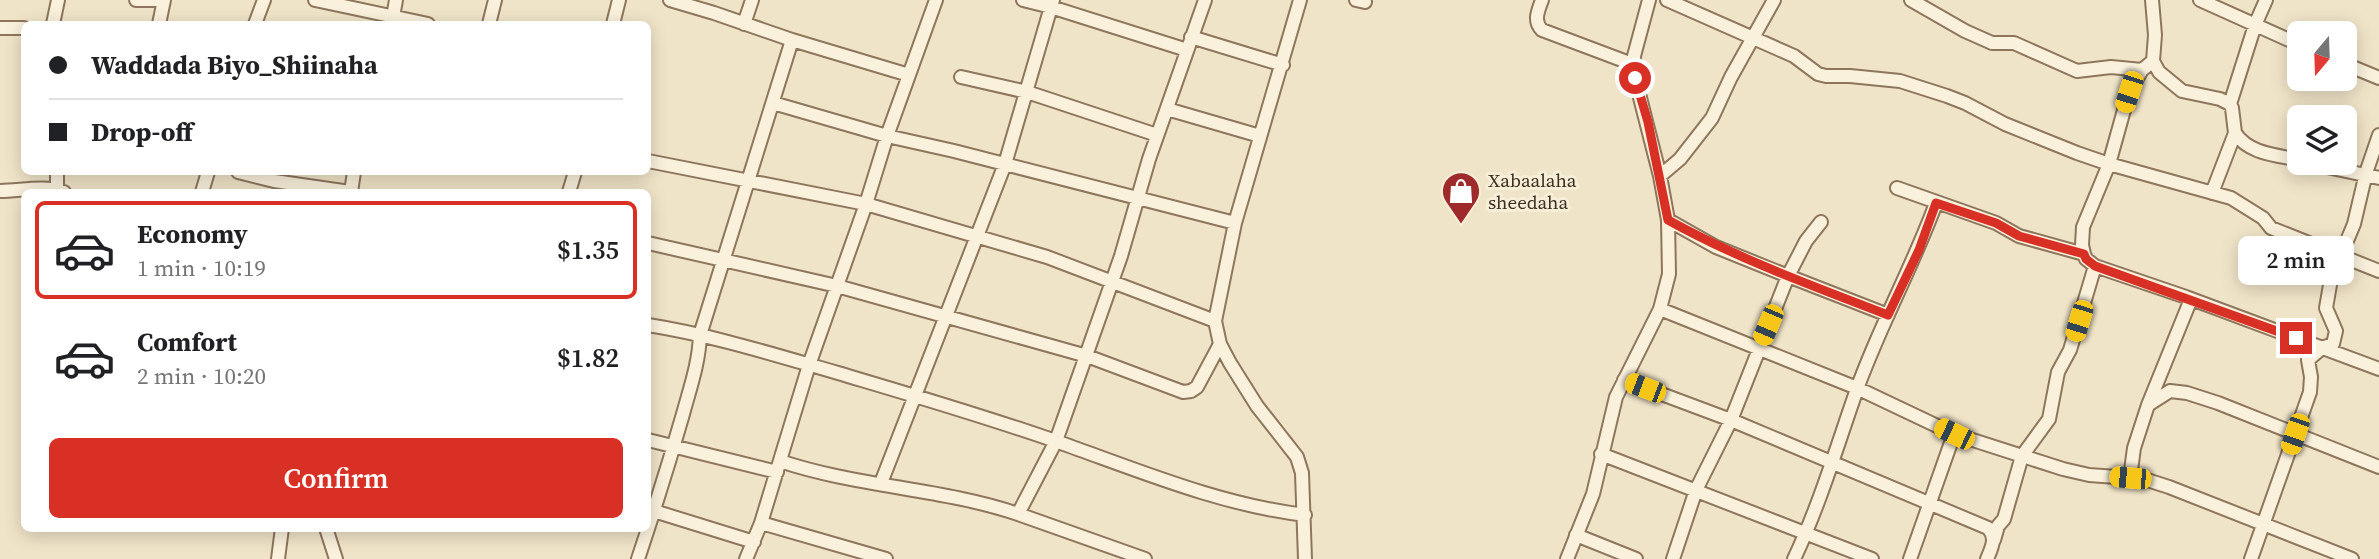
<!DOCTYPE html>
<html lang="en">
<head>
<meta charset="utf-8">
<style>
  :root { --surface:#fff; --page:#f6f6f6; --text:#202124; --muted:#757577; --line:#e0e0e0; --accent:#d93025 }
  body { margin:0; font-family:"Source Serif 4",serif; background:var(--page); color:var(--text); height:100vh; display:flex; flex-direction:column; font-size:26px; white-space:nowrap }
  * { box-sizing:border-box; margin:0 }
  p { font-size:23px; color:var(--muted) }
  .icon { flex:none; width:38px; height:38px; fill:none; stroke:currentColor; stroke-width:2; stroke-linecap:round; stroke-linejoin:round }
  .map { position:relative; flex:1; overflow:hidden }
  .side { position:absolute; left:21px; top:189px; width:630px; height:343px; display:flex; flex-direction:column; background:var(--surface); border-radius:10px; box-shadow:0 4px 18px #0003 }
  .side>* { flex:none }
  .guide { position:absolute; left:21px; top:21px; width:630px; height:154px; border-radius:10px; box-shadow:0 4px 18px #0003; display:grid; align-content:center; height:154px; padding:0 28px; background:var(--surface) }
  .needle { width:46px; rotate:199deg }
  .buttons { position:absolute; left:2287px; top:21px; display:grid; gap:14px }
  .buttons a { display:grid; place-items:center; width:70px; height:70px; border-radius:10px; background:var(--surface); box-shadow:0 4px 18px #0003; font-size:35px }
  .end { position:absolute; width:32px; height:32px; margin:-16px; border:9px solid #d93025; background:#fff; box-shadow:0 0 0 4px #fff }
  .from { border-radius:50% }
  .bubble { position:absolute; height:49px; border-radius:10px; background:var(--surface); box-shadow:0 4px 18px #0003; font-size:23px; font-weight:600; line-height:49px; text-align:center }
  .car { position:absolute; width:21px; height:42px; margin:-21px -10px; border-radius:9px; box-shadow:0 0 5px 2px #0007; background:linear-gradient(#f5c518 24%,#345 0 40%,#f5c518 0 76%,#345 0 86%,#f5c518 0) }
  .guide b { display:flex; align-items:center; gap:24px; height:66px; font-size:26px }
  .guide b+b { border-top:2px solid var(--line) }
  .guide i { width:18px; height:18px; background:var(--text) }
  ul { padding:12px 0 0; list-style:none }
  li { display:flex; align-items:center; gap:21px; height:98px; margin:0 14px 10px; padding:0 14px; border:4px solid transparent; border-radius:10px }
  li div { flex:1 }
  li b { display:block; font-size:26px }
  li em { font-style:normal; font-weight:600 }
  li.current { border-color:var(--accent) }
  li>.icon { width:63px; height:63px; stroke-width:1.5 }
  .primary-button { display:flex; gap:14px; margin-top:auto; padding:14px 28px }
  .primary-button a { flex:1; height:80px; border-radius:10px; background:var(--accent); color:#fff; font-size:28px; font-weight:600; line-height:80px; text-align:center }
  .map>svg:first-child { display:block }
</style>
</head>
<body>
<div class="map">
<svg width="2379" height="559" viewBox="0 0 2379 559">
  <rect width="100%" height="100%" fill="#f0e4c8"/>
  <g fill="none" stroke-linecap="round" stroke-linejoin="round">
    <g stroke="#8d765c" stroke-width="16">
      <path id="minor" d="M136 0H164
        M315 0 428 24
        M1023 0 1051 7 1187 50
        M1300 0 1235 223 1215 321 1220 344 1230 363 1257 406 1297 457 1302 473 1305 559
        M1356 0 1365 2
        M1542 0C1538 11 1533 21 1542 30L1635 65
        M1667 0 1794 56 1818 74 1826 76H1850L1900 81 1947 96 1965 103 2005 124 2077 153 2109 164 2231 198 2263 218 2271 228 2379 271
        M1911 0 1965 31 1992 43H2014L2077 71 2111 67 2142 70
        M2152 0 2155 35 2153 61 2159 72 2182 91 2220 99 2230 104 2232 108 2235 133 2212 193
        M2200 0 2300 45
        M393 17 396 0
        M53 24 58 0
        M159 24 164 0
        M255 24 264 0
        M489 24 495 0
        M613 24 619 0
        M744 24 752 0
        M0 28H24
        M1191 37 1283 65
        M792 40 909 75
        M2153 61 2142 70 2129 92 2109 164 2083 227 2082 245 2084 254 2086 259 2095 266 2186 297 2379 369
        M2345 64 2379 78
        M961 77 1027 92 1157 135
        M773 103 887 136 954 151 1235 223
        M2230 104 2255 25 2266 0
        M1167 109 1260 136
        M2235 133C2249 154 2276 155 2300 160
        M648 161 866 204 1047 257 1215 321
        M2308 163 2379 178
        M238 172 274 181 350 192
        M1660 176 1680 159 1712 118 1731 77 1774 0
        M1897 188 1996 223 2019 236 2084 254
        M57 190V172
        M0 191C21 191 43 185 64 192
        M202 192 208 172
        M351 192 354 172
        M569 192 575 172
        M1668 220 1716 247 1788 276 1731 420 1696 490 1673 559
        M1821 222 1806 241 1788 276 1888 315
        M648 243 837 286 1087 356 1183 392 1191 391 1197 387 1220 344
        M1660 309 1857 388 1954 434 2063 469 2089 475 2144 479 2169 487 2352 559
        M648 325C712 335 775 355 838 373 912 395 988 417 1061 443 1140 471 1221 505 1305 515
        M1624 380 1731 420 1988 528C1997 538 1992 547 1987 559
        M2148 405 2170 391 2187 393 2218 403 2379 467
        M648 440 777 472
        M1601 454 1872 559
        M780 461C857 487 941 488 1018 514L1056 441 1121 256 1149 159 1205 0
        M2130 478 2134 448 2148 405 2191 299
        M881 483 1005 164 1053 0
        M654 511 754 542
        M1018 514 1145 559
        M761 523 886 559
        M326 528 336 559
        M1576 535 1636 559
        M1994 540 1998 526 2004 519 2022 456 2049 419 2058 372 2070 350 2095 266
        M278 559 282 528
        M638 559C654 511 669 463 683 414 690 388 699 363 700 335L792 40 714 13 670 0
        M746 559 761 523 809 365 866 204 887 136 936 0
        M1567 559 1593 494 1616 397 1660 309 1669 274 1668 220 1660 176 1635 78 1634 56 1649 0
        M1794 559C1820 504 1837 446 1857 389 1880 325 1913 266 1936 203
        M1910 559 1954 434
        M2251 559 2310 392 2311 377 2308 360 2322 348 2333 344 2336 331 2326 308 2331 279 2354 224 2366 173 2379 135"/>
    </g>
    <use href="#minor" stroke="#faf1dc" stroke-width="12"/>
  </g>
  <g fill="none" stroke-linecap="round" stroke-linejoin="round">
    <path stroke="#d93025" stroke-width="9" d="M1635 78 1648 122 1668 220C1738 259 1813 286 1888 315L1919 250 1936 203 1996 223 2019 236 2084 254 2086 259 2095 266 2296 338"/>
  </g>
  <defs>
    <g id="shop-pin" transform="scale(2.0125)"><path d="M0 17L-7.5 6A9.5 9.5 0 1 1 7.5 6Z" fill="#9e2a2b" stroke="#f7eed8"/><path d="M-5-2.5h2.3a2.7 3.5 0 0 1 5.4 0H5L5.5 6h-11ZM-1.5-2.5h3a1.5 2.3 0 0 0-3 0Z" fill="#fff"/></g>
  </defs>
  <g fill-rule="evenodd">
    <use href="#shop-pin" x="1461" y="191"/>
  </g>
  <g text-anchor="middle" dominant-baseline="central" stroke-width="6" stroke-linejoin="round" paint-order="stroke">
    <g font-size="19" fill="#3d2e20" stroke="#f7eed8" text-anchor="start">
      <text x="1488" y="180">Xabaalaha<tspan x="1488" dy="22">sheedaha</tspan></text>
    </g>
  </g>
</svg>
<div class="buttons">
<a><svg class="needle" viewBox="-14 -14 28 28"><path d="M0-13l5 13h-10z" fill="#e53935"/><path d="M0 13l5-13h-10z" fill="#757577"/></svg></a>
<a><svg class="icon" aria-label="layers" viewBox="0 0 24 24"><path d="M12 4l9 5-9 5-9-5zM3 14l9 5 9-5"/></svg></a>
</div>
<i class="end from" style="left:1635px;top:78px"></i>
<i class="end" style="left:2296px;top:338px"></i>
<div class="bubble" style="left:2238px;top:236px;width:116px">2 min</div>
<i class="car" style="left:2129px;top:92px;rotate:198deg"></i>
<i class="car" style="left:2079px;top:321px;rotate:197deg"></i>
<i class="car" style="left:1768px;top:325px;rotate:203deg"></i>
<i class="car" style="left:1645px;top:388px;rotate:291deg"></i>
<i class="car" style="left:1954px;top:434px;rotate:296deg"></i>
<i class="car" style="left:2295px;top:434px;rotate:199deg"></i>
<i class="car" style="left:2130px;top:478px;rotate:275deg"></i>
<div class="guide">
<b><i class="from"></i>Waddada Biyo_Shiinaha</b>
<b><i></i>Drop-off</b>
</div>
<section class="side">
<ul>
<li class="current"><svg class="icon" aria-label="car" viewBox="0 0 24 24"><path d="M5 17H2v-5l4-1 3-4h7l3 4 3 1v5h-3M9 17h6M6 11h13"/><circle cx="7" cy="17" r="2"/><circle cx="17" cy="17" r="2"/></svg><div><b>Economy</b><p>1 min · 10:19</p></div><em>$1.35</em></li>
<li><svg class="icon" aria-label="car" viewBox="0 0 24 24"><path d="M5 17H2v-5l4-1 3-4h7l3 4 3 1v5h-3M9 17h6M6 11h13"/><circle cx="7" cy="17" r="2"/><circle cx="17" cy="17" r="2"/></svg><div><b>Comfort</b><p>2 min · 10:20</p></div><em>$1.82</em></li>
</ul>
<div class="primary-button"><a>Confirm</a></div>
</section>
</div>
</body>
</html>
